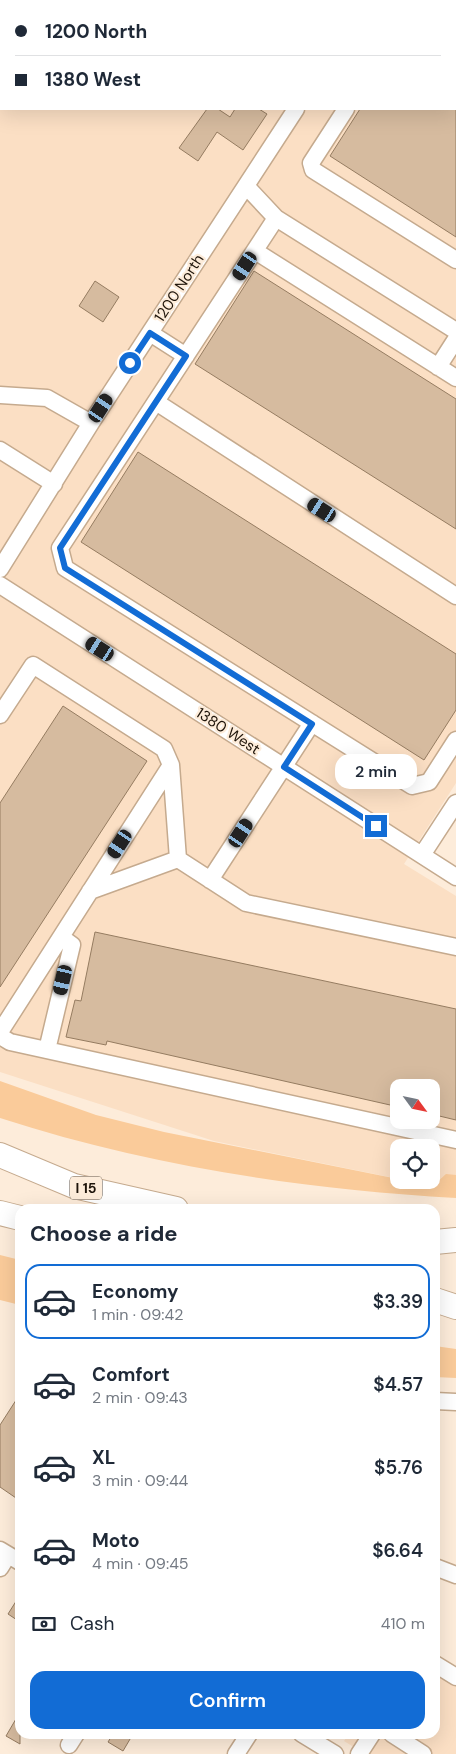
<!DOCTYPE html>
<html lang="en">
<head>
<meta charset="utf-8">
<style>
  :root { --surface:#fff; --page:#f6f6f7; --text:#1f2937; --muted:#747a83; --line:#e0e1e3; --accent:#126cd5 }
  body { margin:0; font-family:"DM Sans",sans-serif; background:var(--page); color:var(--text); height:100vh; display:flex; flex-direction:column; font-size:19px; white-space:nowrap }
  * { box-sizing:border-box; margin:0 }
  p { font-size:16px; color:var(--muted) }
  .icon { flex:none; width:28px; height:28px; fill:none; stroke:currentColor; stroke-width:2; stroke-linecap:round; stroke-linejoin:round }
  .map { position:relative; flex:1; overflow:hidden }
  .side { position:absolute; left:15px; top:1204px; width:425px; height:535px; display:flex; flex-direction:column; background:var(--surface); border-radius:15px; box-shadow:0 5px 20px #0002 }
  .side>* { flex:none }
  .banner { position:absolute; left:0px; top:0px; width:456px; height:110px; box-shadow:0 5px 20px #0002; display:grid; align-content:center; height:110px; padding:0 15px; background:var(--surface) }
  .needle { width:32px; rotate:123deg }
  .fabs { position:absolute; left:390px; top:1079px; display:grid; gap:10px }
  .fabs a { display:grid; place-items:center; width:50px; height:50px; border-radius:10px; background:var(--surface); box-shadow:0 5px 20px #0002; font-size:25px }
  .end { position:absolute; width:22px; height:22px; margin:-11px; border:6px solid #126cd5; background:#fff; box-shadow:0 0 0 2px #fff }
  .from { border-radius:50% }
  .bubble { position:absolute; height:35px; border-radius:15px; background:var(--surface); box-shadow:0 5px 20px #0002; font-size:16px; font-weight:600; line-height:35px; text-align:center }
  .car { position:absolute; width:15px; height:30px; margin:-15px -8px; border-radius:6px; box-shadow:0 0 4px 1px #0007; background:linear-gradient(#222 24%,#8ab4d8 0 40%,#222 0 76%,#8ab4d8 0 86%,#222 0) }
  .banner b { display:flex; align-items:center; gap:18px; height:48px; font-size:19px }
  .banner b+b { border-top:1px solid var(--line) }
  .banner i { width:12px; height:12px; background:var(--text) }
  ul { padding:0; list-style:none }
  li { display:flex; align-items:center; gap:15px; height:75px; margin:0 10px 8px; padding:0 5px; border:2px solid transparent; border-radius:15px }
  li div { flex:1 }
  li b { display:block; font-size:19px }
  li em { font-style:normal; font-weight:600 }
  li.current { border-color:var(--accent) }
  li>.icon { width:45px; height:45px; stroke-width:1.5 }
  h2 { padding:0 15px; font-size:22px; line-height:60px }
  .pay { display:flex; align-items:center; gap:12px; height:55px; padding:0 15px; font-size:19px }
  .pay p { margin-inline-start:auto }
  .primary-button { display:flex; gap:10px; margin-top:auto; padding:10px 15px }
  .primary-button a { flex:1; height:58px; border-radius:15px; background:var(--accent); color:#fff; font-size:20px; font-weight:600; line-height:58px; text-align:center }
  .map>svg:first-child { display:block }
</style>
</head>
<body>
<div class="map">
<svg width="456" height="1754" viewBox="0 0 456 1754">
  <rect width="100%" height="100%" fill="#fdecda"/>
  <path fill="#fbdfc4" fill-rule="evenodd" d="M0 0H456V783L404 864 456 896V1183L422 1184 402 1180H431V1148H399V1179L214 1141 0 1072ZM1 1H455V109H1ZM399 1088H431V1120H399Z
    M435 1656 456 1669V1754H365L344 1741 349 1734H435Z"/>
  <path fill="#facb9a" d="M0 1081 96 1115 164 1132 423 1184 436 1183 446 1174 456 1175V1198C301 1189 148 1166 0 1118Z
    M0 1255 20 1260V1305L0 1300Z
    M435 1346 456 1349V1378L435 1377Z"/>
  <path fill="#d6bb9f" stroke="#957c61" d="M207 109H218L230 117 235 109H259L267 114 243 150 217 132 198 161 179 148Z
    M360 109H456V237L330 156Z
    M254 271 456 399V529L195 364Z
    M95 281 119 297 103 322 79 306Z
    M138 452 456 654V710L424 760 81 542Z
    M63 706 147 761 0 987V803Z
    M95 932 456 1009V1120L431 1114V1088H399V1107L107 1041 106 1045 66 1037 75 1000 81 1001Z
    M20 1394V1492L16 1498 0 1487V1425Z
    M20 1595V1622L8 1614Z
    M20 1712V1744L6 1736Z
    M113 1734H133L123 1751 108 1742Z"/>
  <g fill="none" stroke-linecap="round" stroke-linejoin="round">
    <g stroke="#c5aa8e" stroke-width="19">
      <path id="minor" d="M170 0 172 1
        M382 0 384 1
        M365 1V0
        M414 1 415 0
        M455 48 456 49
        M346 109 311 163 313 170 456 260
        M246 186 276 218 456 331
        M276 218 60 548 65 568 412 786 429 782 456 740
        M255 251 456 378
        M150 333 186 356
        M438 367 456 339
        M0 395 47 398 91 423
        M156 402 456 596
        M0 450 54 484
        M0 569 91 423 296 109
        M0 585 456 877
        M0 715 33 665 164 749 171 765 178 859 246 903 456 947
        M422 855 456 803
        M210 880 312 723
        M90 891 178 859
        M0 1032 171 765
        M0 1036 10 1042 456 1140
        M47 1050 72 945 61 937
        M435 1401 456 1402
        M0 1550 20 1562
        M435 1567 456 1575
        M0 1568 8 1555
        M435 1664 456 1677
        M302 1734 335 1754
        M392 1734 423 1754
        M69 1745 76 1734
        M236 1754 249 1734
        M359 1754 372 1734"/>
    </g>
    <g stroke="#c5aa8e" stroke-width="26">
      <path id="highway" d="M0 1155 74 1186 176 1209
        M0 1213 20 1218
        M435 1242 456 1240
        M435 1300 456 1307"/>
    </g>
    <use href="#minor" stroke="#fff" stroke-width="16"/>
    <use href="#highway" stroke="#fff" stroke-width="24"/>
  </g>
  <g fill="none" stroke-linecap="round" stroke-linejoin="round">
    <path stroke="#126cd5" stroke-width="6" d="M130 363 150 333 186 356 60 548 65 568 312 724 284 767 376 826"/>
  </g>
  <g text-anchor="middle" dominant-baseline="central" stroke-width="4.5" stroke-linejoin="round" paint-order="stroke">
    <rect fill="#fdecda" stroke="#615548" stroke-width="1" x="70" y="1176.5" width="32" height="23" rx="4"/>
    <g font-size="14" font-weight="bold" fill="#1e140a">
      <text x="86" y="1188">I 15</text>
    </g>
    <g font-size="15" fill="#1e140a" stroke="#fdecda">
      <text transform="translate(179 288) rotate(-57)">1200 North</text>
      <text transform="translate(228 731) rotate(33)">1380 West</text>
    </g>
  </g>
</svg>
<div class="fabs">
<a><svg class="needle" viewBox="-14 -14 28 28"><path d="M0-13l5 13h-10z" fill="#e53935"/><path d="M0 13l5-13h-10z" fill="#747a83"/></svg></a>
<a><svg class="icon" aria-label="locate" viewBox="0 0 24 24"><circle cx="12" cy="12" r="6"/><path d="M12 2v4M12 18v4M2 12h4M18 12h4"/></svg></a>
</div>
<i class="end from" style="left:130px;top:363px"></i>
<i class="end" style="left:376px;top:826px"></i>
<div class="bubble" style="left:335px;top:754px;width:82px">2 min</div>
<i class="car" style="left:245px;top:266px;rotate:213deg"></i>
<i class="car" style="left:101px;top:408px;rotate:33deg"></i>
<i class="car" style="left:322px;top:510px;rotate:303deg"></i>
<i class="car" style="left:100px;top:649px;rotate:303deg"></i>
<i class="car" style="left:241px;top:833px;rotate:33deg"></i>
<i class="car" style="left:120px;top:844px;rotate:213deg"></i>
<i class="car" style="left:63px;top:980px;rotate:193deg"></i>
<div class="banner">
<b><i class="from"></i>1200 North</b>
<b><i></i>1380 West</b>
</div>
<section class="side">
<h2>Choose a ride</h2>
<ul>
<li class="current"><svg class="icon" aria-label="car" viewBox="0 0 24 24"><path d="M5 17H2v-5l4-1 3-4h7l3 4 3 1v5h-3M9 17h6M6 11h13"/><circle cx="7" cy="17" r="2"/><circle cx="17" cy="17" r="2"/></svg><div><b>Economy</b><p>1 min · 09:42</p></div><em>$3.39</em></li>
<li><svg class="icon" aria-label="car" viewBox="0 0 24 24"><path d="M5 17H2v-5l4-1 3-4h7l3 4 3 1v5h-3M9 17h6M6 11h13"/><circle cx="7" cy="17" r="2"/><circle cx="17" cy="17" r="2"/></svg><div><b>Comfort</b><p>2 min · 09:43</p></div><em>$4.57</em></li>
<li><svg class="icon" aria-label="car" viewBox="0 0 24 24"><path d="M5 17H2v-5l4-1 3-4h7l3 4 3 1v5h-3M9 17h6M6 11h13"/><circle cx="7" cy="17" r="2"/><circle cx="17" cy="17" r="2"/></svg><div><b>XL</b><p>3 min · 09:44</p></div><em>$5.76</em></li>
<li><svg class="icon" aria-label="car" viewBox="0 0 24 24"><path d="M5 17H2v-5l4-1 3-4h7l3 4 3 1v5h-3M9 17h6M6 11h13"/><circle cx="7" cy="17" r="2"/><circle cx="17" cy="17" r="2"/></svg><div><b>Moto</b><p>4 min · 09:45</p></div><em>$6.64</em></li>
</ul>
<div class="pay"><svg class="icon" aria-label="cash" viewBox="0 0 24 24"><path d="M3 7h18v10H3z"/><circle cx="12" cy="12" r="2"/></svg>Cash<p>410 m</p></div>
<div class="primary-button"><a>Confirm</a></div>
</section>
</div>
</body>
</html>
